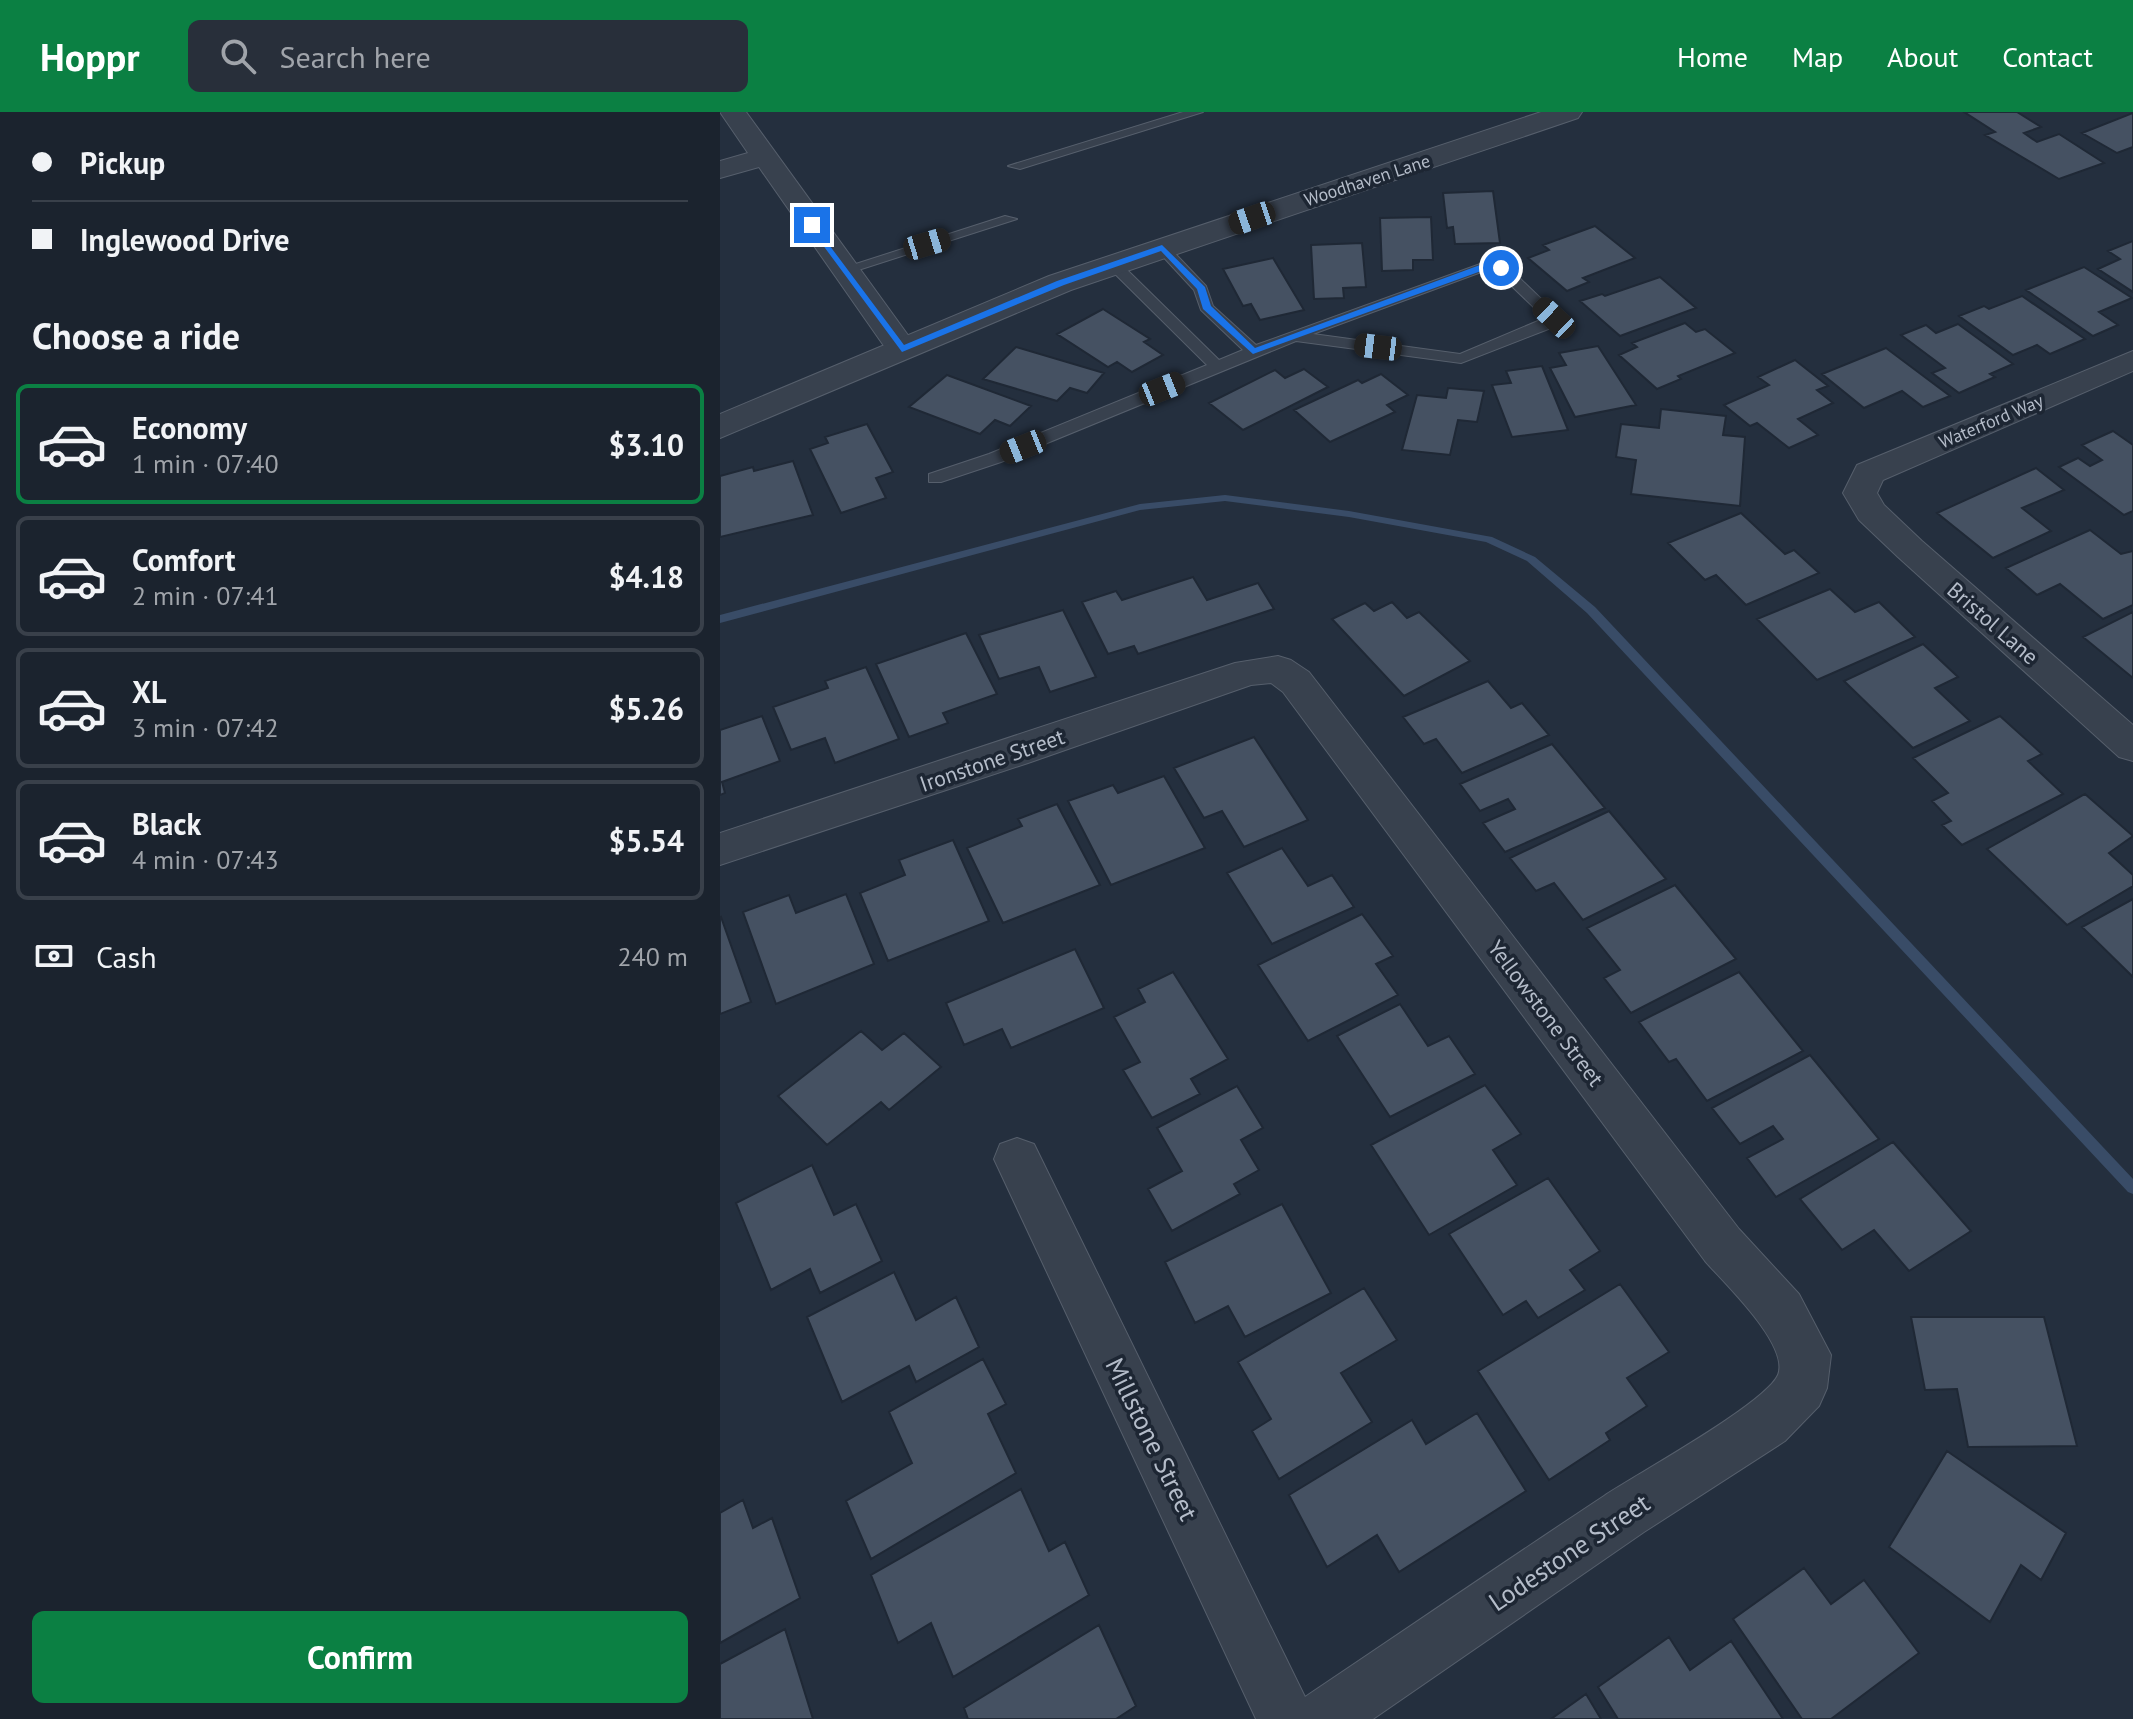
<!DOCTYPE html>
<html lang="en">
<head>
<meta charset="utf-8">
<style>
  :root { --surface:#1b232e; --page:#282f3a; --text:#f1f3f6; --muted:#a0a4aa; --line:#39404a; --accent:#0b8043 }
  body { margin:0; font-family:"PT Sans",sans-serif; background:var(--page); color:var(--text); height:100vh; display:flex; flex-direction:column; font-size:30px; white-space:nowrap }
  * { box-sizing:border-box; margin:0 }
  p { font-size:26px; color:var(--muted) }
  .icon { flex:none; width:44px; height:44px; fill:none; stroke:currentColor; stroke-width:2; stroke-linecap:round; stroke-linejoin:round }
  .map { position:relative; flex:1; overflow:hidden }
  .details { display:flex; flex-direction:column; background:var(--surface); width:720px }
  .details>* { flex:none }
  .banner { display:grid; align-content:center; height:176px; padding:0 32px; background:var(--surface) }
  .end { position:absolute; width:36px; height:36px; margin:-18px; border:10px solid #1a73e8; background:#fff; box-shadow:0 0 0 4px #fff }
  .from { border-radius:50% }
  .car { position:absolute; width:24px; height:48px; margin:-24px -12px; border-radius:10px; box-shadow:0 0 6px 2px #0007; background:linear-gradient(#222 24%,#8ab4d8 0 40%,#222 0 76%,#8ab4d8 0 86%,#222 0) }
  .banner b { display:flex; align-items:center; gap:28px; height:76px; font-size:30px }
  .banner b+b { border-top:2px solid var(--line) }
  .banner i { width:20px; height:20px; background:var(--text) }
  ul { padding:0; list-style:none }
  li { display:flex; align-items:center; gap:24px; height:120px; margin:0 16px 12px; padding:0 16px; border:4px solid var(--line); border-radius:12px }
  li div { flex:1 }
  li b { display:block; font-size:30px }
  li em { font-style:normal; font-weight:800 }
  li.selected { border-color:var(--accent) }
  li>.icon { width:72px; height:72px; stroke-width:1.5 }
  h2 { padding:0 32px; font-size:36px; line-height:96px }
  .pay { display:flex; align-items:center; gap:20px; height:88px; padding:0 32px; font-size:30px }
  .pay p { margin-inline-start:auto }
  .button { display:flex; gap:16px; margin-top:auto; padding:16px 32px }
  .button a { flex:1; height:92px; border-radius:12px; background:var(--accent); color:#fff; font-size:32px; font-weight:800; line-height:92px; text-align:center }
  header { display:flex; align-items:center; gap:48px; box-sizing:border-box; height:112px; padding:0 40px; background:var(--accent); color:#fff }
  header strong { font-size:38px }
  nav { display:flex; gap:44px; margin-inline-start:auto; font-size:28px }
  .search { width:560px; height:72px; background:var(--page); display:flex; align-items:center; gap:20px; box-sizing:border-box; padding:0 28px; border-radius:12px; color:var(--muted); font-size:30px }
  main { display:flex; flex:1; min-height:0 }
  .map>svg:first-child { display:block }
</style>
</head>
<body>
<header>
<strong>Hoppr</strong>
<div class="search"><svg class="icon" aria-label="search" viewBox="0 0 24 24"><circle cx="10" cy="10" r="6"/><path d="M15 15l6 6"/></svg>Search here</div>
<nav><a>Home</a><a>Map</a><a>About</a><a>Contact</a></nav>
</header>
<main>
<section class="details">
<div class="banner">
<b><i class="from"></i>Pickup</b>
<b><i></i>Inglewood Drive</b>
</div>
<h2>Choose a ride</h2>
<ul>
<li class="selected"><svg class="icon" aria-label="car" viewBox="0 0 24 24"><path d="M5 17H2v-5l4-1 3-4h7l3 4 3 1v5h-3M9 17h6M6 11h13"/><circle cx="7" cy="17" r="2"/><circle cx="17" cy="17" r="2"/></svg><div><b>Economy</b><p>1 min · 07:40</p></div><em>$3.10</em></li>
<li><svg class="icon" aria-label="car" viewBox="0 0 24 24"><path d="M5 17H2v-5l4-1 3-4h7l3 4 3 1v5h-3M9 17h6M6 11h13"/><circle cx="7" cy="17" r="2"/><circle cx="17" cy="17" r="2"/></svg><div><b>Comfort</b><p>2 min · 07:41</p></div><em>$4.18</em></li>
<li><svg class="icon" aria-label="car" viewBox="0 0 24 24"><path d="M5 17H2v-5l4-1 3-4h7l3 4 3 1v5h-3M9 17h6M6 11h13"/><circle cx="7" cy="17" r="2"/><circle cx="17" cy="17" r="2"/></svg><div><b>XL</b><p>3 min · 07:42</p></div><em>$5.26</em></li>
<li><svg class="icon" aria-label="car" viewBox="0 0 24 24"><path d="M5 17H2v-5l4-1 3-4h7l3 4 3 1v5h-3M9 17h6M6 11h13"/><circle cx="7" cy="17" r="2"/><circle cx="17" cy="17" r="2"/></svg><div><b>Black</b><p>4 min · 07:43</p></div><em>$5.54</em></li>
</ul>
<div class="pay"><svg class="icon" aria-label="cash" viewBox="0 0 24 24"><path d="M3 7h18v10H3z"/><circle cx="12" cy="12" r="2"/></svg>Cash<p>240 m</p></div>
<div class="button"><a>Confirm</a></div>
</section>
<div class="map">
<svg width="1413" height="1607" viewBox="0 0 1413 1607">
  <rect width="100%" height="100%" fill="#242f3e"/>
  <g fill="none" stroke-linecap="round" stroke-linejoin="round">
    <path fill="#394c67" fill-rule="evenodd" d="M505 383 629 399 772 425 815 445 875 495 1413 1067V1082L1408 1080 867 501 807 449 766 430 629 405 505 389 420 398 0 511V503L420 392Z"/>
  </g>
  <path fill="#455162" stroke="#1f2835" stroke-width="2" d="M1244 0H1297L1321 15 1304 21 1317 30 1339 22 1384 51 1339 67 1265 23 1275 20Z
    M1413 1V35L1397 41 1362 21Z
    M773 79 780 131 735 132 733 115 727 116 723 81Z
    M711 105 713 148H693V158L662 159 660 106Z
    M875 114 915 146 863 166 869 170 847 179 808 146 829 138 823 133Z
    M1413 129V180L1378 157 1400 147 1388 139Z
    M642 131 646 175 623 176 624 186 594 187 591 133Z
    M553 146 584 198 540 208 531 192 523 194 503 157Z
    M1364 155 1412 186 1379 200 1398 213 1373 224 1306 178Z
    M940 165 976 196 900 224 860 189 882 182 885 184Z
    M1302 184 1365 227 1330 242 1317 233 1293 243 1239 204 1264 194 1269 197Z
    M383 197 430 227 424 230 443 243 412 260 397 250 388 255 337 222Z
    M965 211 976 220 985 217 1015 241 958 264 961 267 937 277 899 243 917 235 912 231Z
    M1238 212 1293 252 1270 262 1275 265 1239 281 1212 261 1225 256 1181 223 1206 213 1216 221Z
    M878 234 916 293 855 305 830 256 846 253 839 241Z
    M296 235 384 261 367 281 350 276 337 289 263 267Z
    M1166 236 1230 284 1203 295 1182 279 1144 296 1102 262Z
    M1075 248 1108 274 1097 278 1113 291 1078 307 1098 323 1069 336 1037 311 1030 314 1004 293 1049 273 1038 265Z
    M822 254 848 318 792 325 772 273 791 271 786 259Z
    M584 257 608 275 523 318 489 291 555 258 565 266Z
    M661 262 688 283 667 293 675 300 610 330 574 298 638 268 642 271Z
    M227 263 311 294 290 314 275 308 260 322 189 295Z
    M728 276 764 279 757 310 738 308 730 343 682 338 697 283 726 286Z
    M941 297 1006 304 1003 323 1025 325 1020 394 911 382 916 348 896 345 901 312 939 316Z
    M147 312 173 360 156 366 166 386 121 401 90 337 108 331 105 325Z
    M1393 319 1413 333V399L1404 403 1339 355 1358 346 1370 354 1382 348 1362 333Z
    M73 349 93 403 0 425V364L33 355 34 359Z
    M1316 356 1344 378 1302 396 1331 419 1273 446 1217 401Z
    M1021 401 1065 442 1074 438 1099 461 1026 493 996 463 985 468 948 431Z
    M1370 418 1401 442 1413 439V493L1383 507 1340 472 1317 483 1286 456Z
    M473 465 487 488 538 471 554 497 418 542 414 534 388 542 362 490 396 479 402 488Z
    M1110 477 1135 500 1159 490 1195 525 1097 568 1037 507Z
    M672 490 687 506 699 500 750 549 684 584 612 507 645 491 654 499Z
    M343 498 376 565 330 580 319 555 279 567 259 523Z
    M1413 500V566L1363 525Z
    M246 521 277 582 223 601 228 611 189 625 156 552Z
    M1203 532 1238 565 1215 576 1250 609 1193 636 1124 569Z
    M146 555 179 627 115 651 105 626 71 638 53 595 108 576 105 569Z
    M768 569 791 596 802 591 829 623 742 661 716 627 704 632 683 605Z
    M42 604 60 649 2 670 5 681 0 683V618Z
    M1280 604 1322 642 1308 649 1343 682 1242 733 1222 713 1231 709 1212 689 1228 681 1193 646Z
    M534 625 588 708 524 735 502 699 484 706 454 656Z
    M832 632 885 696 785 740 763 711 795 697 788 687 760 699 740 672Z
    M444 664 485 736 391 773 348 689 393 673 398 681Z
    M1365 682 1413 724 1389 741 1413 763V774L1347 813 1267 737Z
    M337 692 380 773 283 811 247 736 302 714 298 707Z
    M889 699 946 767 863 808 834 771 816 779 790 746Z
    M233 728 269 809 168 849 140 781 185 763 179 748Z
    M562 736 588 774 612 763 634 795 552 832 507 761Z
    M955 773 1016 847 911 901 884 866 900 858 867 816Z
    M126 782 154 852 56 892 23 800 69 783 76 801Z
    M1413 787V865L1362 815Z
    M642 802 673 844 656 852 678 883 588 929 538 853Z
    M1 805 31 890 0 902V806Z
    M355 837 384 896 291 936 282 917 244 933 226 891Z
    M453 860 508 947 471 967 480 982 432 1006 403 958 420 950 394 905 425 890 418 877Z
    M1019 860 1083 939 987 989 956 947 949 950 919 910Z
    M680 892 708 934 729 924 755 962 670 1005 617 924Z
    M141 919 162 938 184 921 221 955 169 998 161 990 107 1033 58 984Z
    M1090 943 1159 1027 1056 1085 1027 1046 1063 1027 1053 1014 1020 1032 992 996Z
    M765 973 801 1022 773 1038 797 1073 709 1123 651 1033Z
    M517 974 543 1016 521 1028 539 1058 514 1072 520 1082 452 1119 428 1077 462 1059 437 1016Z
    M1173 1030 1251 1119 1189 1159 1154 1118 1122 1138 1080 1087Z
    M92 1053 114 1103 136 1092 162 1149 100 1181 90 1157 51 1178 16 1091Z
    M828 1066 880 1139 850 1158 865 1178 818 1206 806 1189 783 1203 729 1122Z
    M562 1092 611 1181 525 1225 508 1194 475 1211 445 1150Z
    M174 1160 196 1208 236 1185 259 1235 196 1270 189 1254 122 1290 87 1205Z
    M900 1172 949 1240 907 1266 927 1294 886 1321 890 1328 829 1368 758 1259Z
    M644 1176 677 1228 621 1261 652 1310 559 1367 532 1319 551 1307 518 1250Z
    M1191 1205H1324L1357 1334 1248 1335 1237 1277 1205 1278Z
    M263 1247 286 1292 268 1302 296 1361 151 1447 126 1389 192 1351 169 1300Z
    M757 1301 806 1379 679 1460 657 1423 607 1455 569 1383 692 1308 706 1332Z
    M1227 1339 1346 1421 1321 1468 1301 1453 1270 1510 1169 1435Z
    M301 1377 329 1439 345 1430 369 1483 233 1565 211 1511 178 1531 151 1463Z
    M23 1388 33 1416 52 1406 80 1486 0 1531V1401Z
    M1084 1456 1111 1492 1144 1468 1199 1541 1111 1607H1082L1013 1507Z
    M379 1513 416 1594 396 1607H248L244 1596Z
    M65 1517 93 1607H0V1552Z
    M949 1525 970 1558 1011 1529 1063 1607H898L878 1575Z
    M866 1582 881 1607H831Z"/>
  <g fill="none" stroke-linecap="round" stroke-linejoin="round">
    <g stroke="#565f6c" stroke-width="2">
      <path id="service" d="M463 0H483L300 57 288 54Z
        M285 104 297 107 129 161 124 162 117 158Z
        M442 132 447 133 486 174 493 194 536 233 763 151 786 153 841 206 831 216 741 251 576 229 281 350 221 370H209V362L269 342 487 253 388 155V149H398L499 248 523 238 481 198 474 178 435 136ZM764 159 777 160 825 206 740 242 593 222Z"/>
    </g>
    <g stroke="#565f6c" stroke-width="2">
      <path id="minor" d="M0 0H26L198 237 193 244 182 246 171 244 39 55 0 66V49L28 41Z
        M1413 239V259L1163 368 1157 381 1164 393 1202 429 1413 613V649L1399 645 1178 445 1139 408 1123 381 1137 353Z
        M558 544 571 548 589 560 1019 1117 1079 1182 1111 1243 1107 1276 1099 1294 1065 1329 924 1420 653 1607H536L274 1047 280 1032 297 1026 314 1032 585 1585C685 1518 784 1450 884 1384 917 1362 1045 1292 1058 1263 1070 1233 1004 1171 985 1149L563 580 551 571 531 573 308 651 0 753V721L515 551Z"/>
    </g>
    <g stroke="#565f6c" stroke-width="2">
      <path id="tertiary" d="M821 0H862L858 6 351 178 0 326V302L329 164Z"/>
    </g>
    <use href="#service" fill="#38414e" fill-rule="evenodd"/>
    <use href="#minor" fill="#38414e" fill-rule="evenodd"/>
    <use href="#tertiary" fill="#38414e" fill-rule="evenodd"/>
  </g>
  <path fill="#1a73e8" d="M92 110 184 233 337 169 442 133 485 175 491 194 535 236 760 153 786 156 764 158 533 242 483 197 477 177 441 139 344 173 182 240 88 113Z"/>
  <g text-anchor="middle" dominant-baseline="central" stroke-width="7" stroke-linejoin="round" paint-order="stroke">
    <g font-size="18" fill="#b4bcc9" stroke="#1d2633">
      <text transform="translate(647 68) rotate(-18)">Woodhaven Lane</text>
      <text transform="translate(1271 309) rotate(-23)">Waterford Way</text>
    </g>
    <g font-size="22" fill="#b4bcc9" stroke="#1d2633">
      <text transform="translate(1273 511) rotate(41)">Bristol Lane</text>
      <text transform="translate(272 648) rotate(-19)">Ironstone Street</text>
      <text transform="translate(826 901) rotate(53)">Yellowstone Street</text>
    </g>
    <g font-size="26" fill="#b4bcc9" stroke="#1d2633">
      <text transform="translate(432 1327) rotate(64)">Millstone Street</text>
      <text transform="translate(849 1440) rotate(-34)">Lodestone Street</text>
    </g>
  </g>
</svg>
<i class="end from" style="left:781px;top:156px"></i>
<i class="end" style="left:92px;top:113px"></i>
<i class="car" style="left:532px;top:106px;rotate:251deg"></i>
<i class="car" style="left:207px;top:132px;rotate:73deg"></i>
<i class="car" style="left:834px;top:206px;rotate:313deg"></i>
<i class="car" style="left:658px;top:235px;rotate:277deg"></i>
<i class="car" style="left:442px;top:277px;rotate:68deg"></i>
<i class="car" style="left:303px;top:335px;rotate:248deg"></i>
</div>
</main>
</body>
</html>
